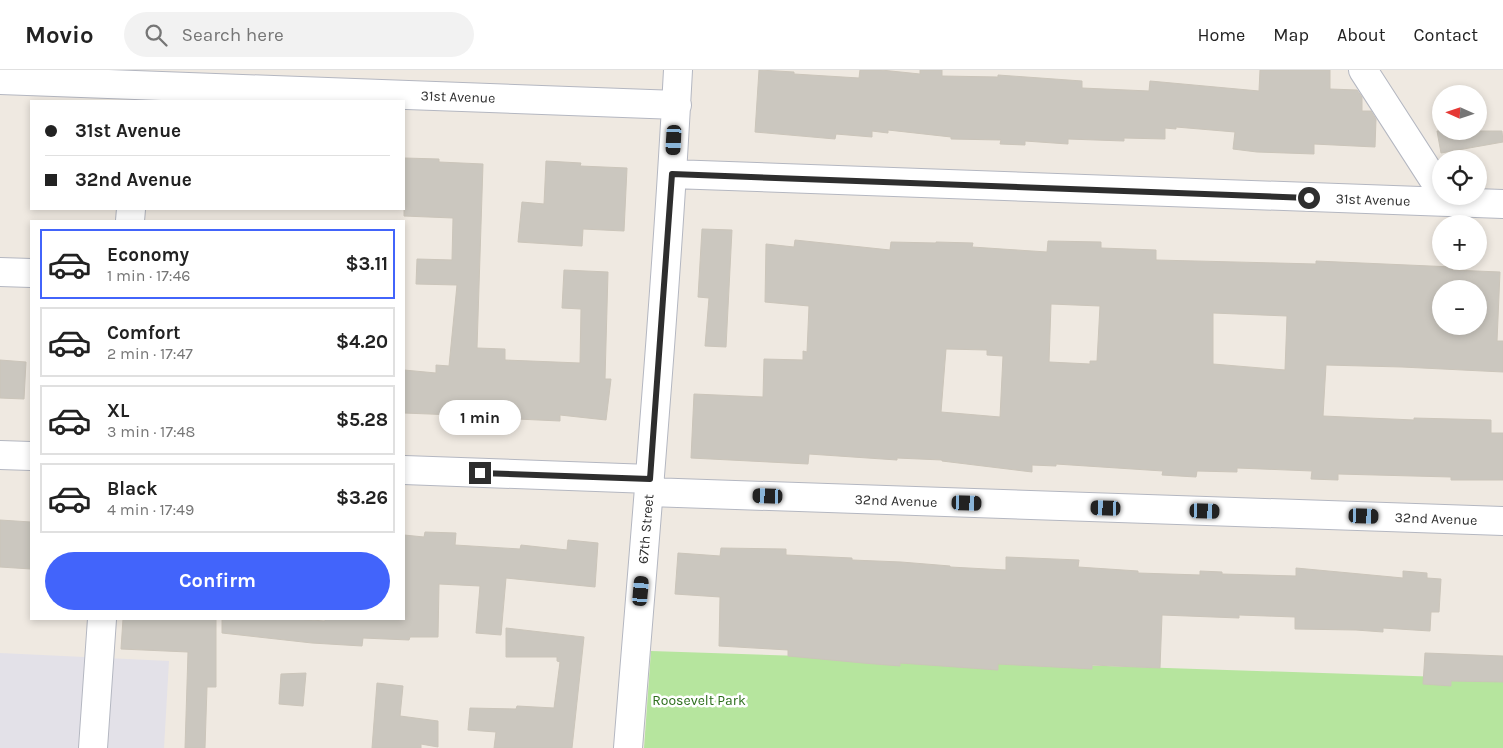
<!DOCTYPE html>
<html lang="en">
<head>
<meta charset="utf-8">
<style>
  :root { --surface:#fff; --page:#f2f2f2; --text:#222; --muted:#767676; --line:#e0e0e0; --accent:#4264fb }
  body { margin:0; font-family:Karla,sans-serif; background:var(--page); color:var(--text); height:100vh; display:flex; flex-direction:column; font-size:19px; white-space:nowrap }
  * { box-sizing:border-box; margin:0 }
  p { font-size:16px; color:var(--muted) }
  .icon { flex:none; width:28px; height:28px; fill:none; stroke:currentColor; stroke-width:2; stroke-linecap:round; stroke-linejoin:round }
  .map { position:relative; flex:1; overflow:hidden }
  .panel { position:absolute; left:30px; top:150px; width:375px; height:400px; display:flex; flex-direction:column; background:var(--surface); border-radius:0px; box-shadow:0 2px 8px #0003 }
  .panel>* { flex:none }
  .guide { position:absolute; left:30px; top:30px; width:375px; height:110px; border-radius:0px; box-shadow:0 2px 8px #0003; display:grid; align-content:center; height:110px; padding:0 15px; background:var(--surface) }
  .needle { width:32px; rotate:273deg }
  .buttons { position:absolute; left:1432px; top:15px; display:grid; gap:10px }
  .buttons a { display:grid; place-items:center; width:55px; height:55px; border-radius:50%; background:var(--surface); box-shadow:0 2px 8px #0003; font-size:25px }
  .end { position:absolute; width:22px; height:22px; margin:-11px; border:6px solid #2e2e2e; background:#fff; box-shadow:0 0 0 2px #fff }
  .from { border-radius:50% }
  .bubble { position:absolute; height:35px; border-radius:18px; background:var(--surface); box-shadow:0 2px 8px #0003; font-size:16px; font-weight:700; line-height:35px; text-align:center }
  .car { position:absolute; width:15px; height:30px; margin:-15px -8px; border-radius:6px; box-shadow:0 0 4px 1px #0007; background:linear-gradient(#222 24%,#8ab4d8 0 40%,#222 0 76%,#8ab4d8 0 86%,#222 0) }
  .guide b { display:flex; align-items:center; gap:18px; height:48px; font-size:19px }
  .guide b+b { border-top:1px solid var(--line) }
  .guide i { width:12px; height:12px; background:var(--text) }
  ul { padding:9px 0 0; list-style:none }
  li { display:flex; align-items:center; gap:15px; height:70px; margin:0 10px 8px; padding:0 5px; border:2px solid var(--line); border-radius:0px }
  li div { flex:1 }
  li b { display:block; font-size:19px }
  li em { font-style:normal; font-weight:700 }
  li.selected { border-color:var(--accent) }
  li>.icon { width:45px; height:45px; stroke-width:1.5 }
  .cta { display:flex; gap:10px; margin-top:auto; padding:10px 15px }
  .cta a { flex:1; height:58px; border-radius:30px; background:var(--accent); color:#fff; font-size:20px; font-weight:700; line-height:58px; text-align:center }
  header { display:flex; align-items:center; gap:30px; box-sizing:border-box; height:70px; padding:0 25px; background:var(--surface); border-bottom:1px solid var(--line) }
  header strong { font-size:24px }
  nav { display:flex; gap:28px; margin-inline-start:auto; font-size:18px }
  .search { width:350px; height:45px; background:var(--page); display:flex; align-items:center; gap:12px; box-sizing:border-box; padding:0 18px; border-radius:28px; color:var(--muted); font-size:19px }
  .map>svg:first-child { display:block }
</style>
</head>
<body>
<header>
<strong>Movio</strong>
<div class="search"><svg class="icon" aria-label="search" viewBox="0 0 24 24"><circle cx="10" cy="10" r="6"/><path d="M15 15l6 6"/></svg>Search here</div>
<nav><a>Home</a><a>Map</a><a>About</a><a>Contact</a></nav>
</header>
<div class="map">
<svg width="1503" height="678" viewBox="0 0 1503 678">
  <rect width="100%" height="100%" fill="#efe9e1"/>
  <path fill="#e3e1e8" d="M0 583 169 591 164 678H0Z"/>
  <path fill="#b6e59e" d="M651 581 1503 609V678H644Z"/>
  <path fill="#cbc7bf" stroke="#cbc5ba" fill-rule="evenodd" d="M759 0 794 2V4L859 8 860 0H881L920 4V0H942V6L998 7V5L1082 11V18L1149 21 1150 11 1259 21 1260 0H1330V19L1357 20 1362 27V41H1371L1376 49 1375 77 1314 74V84L1257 82 1233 79 1235 62 1176 57V59L1165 58V69L1124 68V71L1068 69V74L1025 71V75L1000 74 1001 70 951 69V67L888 60V63L872 61V67L836 64 835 69 755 62Z
    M1437 61H1502L1503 72 1441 83Z
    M404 88 439 89V92L483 94 477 278 505 279V290L580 293 581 239 562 238 564 200 608 202 605 309H611L606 350 560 345V351L517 349V353L480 351V346L404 343V300L436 303V295L449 296 457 215 416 214 417 189 452 190 453 148 404 146Z
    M546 91 581 93 580 96 627 98 624 161 583 159 582 176 518 172 522 132 544 134Z
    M702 159 732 160 726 277 705 276 709 228 698 227Z
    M795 170 890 180 891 172 936 173V172L973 173 972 177 1047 182 1048 171 1101 172V178L1156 180V190L1316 194V191L1453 197 1452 200 1500 202 1497 271H1503V302L1402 297 1326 295 1323 346 1414 350V348L1491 350V363H1503V410H1451V407L1338 404V410L1311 409 1312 401 1237 398V402L1197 401 1196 407 1162 405 1163 401 1056 394V396L1032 395V402L942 391V390L897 388V390L809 384 808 394 691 388 694 324 763 327 764 289 803 290V281L807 282 809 236 765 232 766 174 794 177ZM1441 219H1479V256H1441ZM1051 234 1100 236 1097 291H1090V294L1049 292ZM1213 243 1287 246 1285 300 1213 294ZM946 279 987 280V285L1003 286 1000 347 941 342Z
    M0 290 26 292 24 329 0 328Z
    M0 450 31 452V499L0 497Z
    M425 462 456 463 455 475 520 479 521 475 567 480 568 470 598 473 595 517 506 508 501 565 476 563 480 516 439 514 438 567H410L409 570 363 568 362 576 312 573 222 563V549H297L325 551V549H404V465L424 467Z
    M721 478 786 479V485L852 488V490L901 492 950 496V497L1006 500V487L1079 490 1078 497 1138 501V503L1200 505V501L1222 502V504L1296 506V498L1403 508V501L1427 503V508L1441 509 1439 542H1431L1430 561 1383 558V562L1356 560 1295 559V547L1239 545V548L1162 545 1160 598 1092 595V599L998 594V600L900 593V596L863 593 788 586V580L719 576 720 527 675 524 678 483 720 486Z
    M123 549H216V617H207L205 678H185L188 582 121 579Z
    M506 558 584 567 572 678H494L496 662 468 660 470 638 516 639 517 636 554 638 560 592 557 591V587H506Z
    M1425 583 1503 586V612L1451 611V616L1423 614Z
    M306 603 303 636 279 634 281 604Z
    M377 613 403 616 400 646 438 651V677L421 674V678H372Z"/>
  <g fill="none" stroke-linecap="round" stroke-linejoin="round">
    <g stroke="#b4b7c1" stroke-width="30">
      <path id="minor" d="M1363 0 1441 121
        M0 10 677 35
        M672 104 1503 134
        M130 151 131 139
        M0 202 31 203
        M0 385 31 386
        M404 400 650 409
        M649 422 1503 451
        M93 678 102 549
        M628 678C646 452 666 226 678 0"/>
    </g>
    <use href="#minor" stroke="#fff" stroke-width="28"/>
  </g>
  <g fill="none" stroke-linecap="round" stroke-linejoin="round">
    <path stroke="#2e2e2e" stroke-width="6" d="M480 403 650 409 672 104 1309 128"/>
  </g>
  <g text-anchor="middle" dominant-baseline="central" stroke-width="5" stroke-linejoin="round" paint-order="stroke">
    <g font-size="14" fill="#2e2e2e" stroke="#fff">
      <text transform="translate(458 27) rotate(2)">31st Avenue</text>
      <text transform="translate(1373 130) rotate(2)">31st Avenue</text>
      <text transform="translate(896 431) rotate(2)">32nd Avenue</text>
      <text transform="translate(1436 449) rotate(2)">32nd Avenue</text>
      <text transform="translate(646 459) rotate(-85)">67th Street</text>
    </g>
    <g font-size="14" fill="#2c6e1b" stroke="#fff">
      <text x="699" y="630">Roosevelt Park</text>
    </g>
  </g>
</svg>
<div class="buttons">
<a><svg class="needle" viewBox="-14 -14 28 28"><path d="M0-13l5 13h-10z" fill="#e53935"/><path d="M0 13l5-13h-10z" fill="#767676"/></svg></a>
<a><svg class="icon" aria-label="locate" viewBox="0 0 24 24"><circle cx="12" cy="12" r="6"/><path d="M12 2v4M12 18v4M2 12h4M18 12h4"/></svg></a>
<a>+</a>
<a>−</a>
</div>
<i class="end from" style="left:1309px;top:128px"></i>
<i class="end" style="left:480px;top:403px"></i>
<div class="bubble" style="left:439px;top:330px;width:82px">1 min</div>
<i class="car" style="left:674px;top:70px;rotate:183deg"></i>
<i class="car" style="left:768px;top:426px;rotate:272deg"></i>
<i class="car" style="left:967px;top:433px;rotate:92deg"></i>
<i class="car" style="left:1106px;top:438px;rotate:272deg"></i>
<i class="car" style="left:1205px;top:441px;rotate:92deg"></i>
<i class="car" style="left:1364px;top:446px;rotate:92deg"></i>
<i class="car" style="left:641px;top:521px;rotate:5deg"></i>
<div class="guide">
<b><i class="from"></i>31st Avenue</b>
<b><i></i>32nd Avenue</b>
</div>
<section class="panel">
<ul>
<li class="selected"><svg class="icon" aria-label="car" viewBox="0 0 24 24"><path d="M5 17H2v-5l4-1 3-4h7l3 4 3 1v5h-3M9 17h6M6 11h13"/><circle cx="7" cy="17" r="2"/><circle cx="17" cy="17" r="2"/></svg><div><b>Economy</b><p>1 min · 17:46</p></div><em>$3.11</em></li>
<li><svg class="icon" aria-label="car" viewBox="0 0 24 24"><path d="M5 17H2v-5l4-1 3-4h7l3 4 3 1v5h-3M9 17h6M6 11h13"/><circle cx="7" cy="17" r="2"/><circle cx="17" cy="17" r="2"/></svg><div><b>Comfort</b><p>2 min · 17:47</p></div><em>$4.20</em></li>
<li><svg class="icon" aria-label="car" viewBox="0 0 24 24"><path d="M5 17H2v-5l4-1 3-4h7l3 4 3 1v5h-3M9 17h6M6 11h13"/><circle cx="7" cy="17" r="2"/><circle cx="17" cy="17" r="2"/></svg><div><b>XL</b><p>3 min · 17:48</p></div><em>$5.28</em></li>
<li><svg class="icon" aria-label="car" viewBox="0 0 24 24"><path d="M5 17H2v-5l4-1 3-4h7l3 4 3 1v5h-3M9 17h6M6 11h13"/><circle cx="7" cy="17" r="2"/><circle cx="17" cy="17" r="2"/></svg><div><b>Black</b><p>4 min · 17:49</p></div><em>$3.26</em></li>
</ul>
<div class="cta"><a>Confirm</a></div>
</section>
</div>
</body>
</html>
